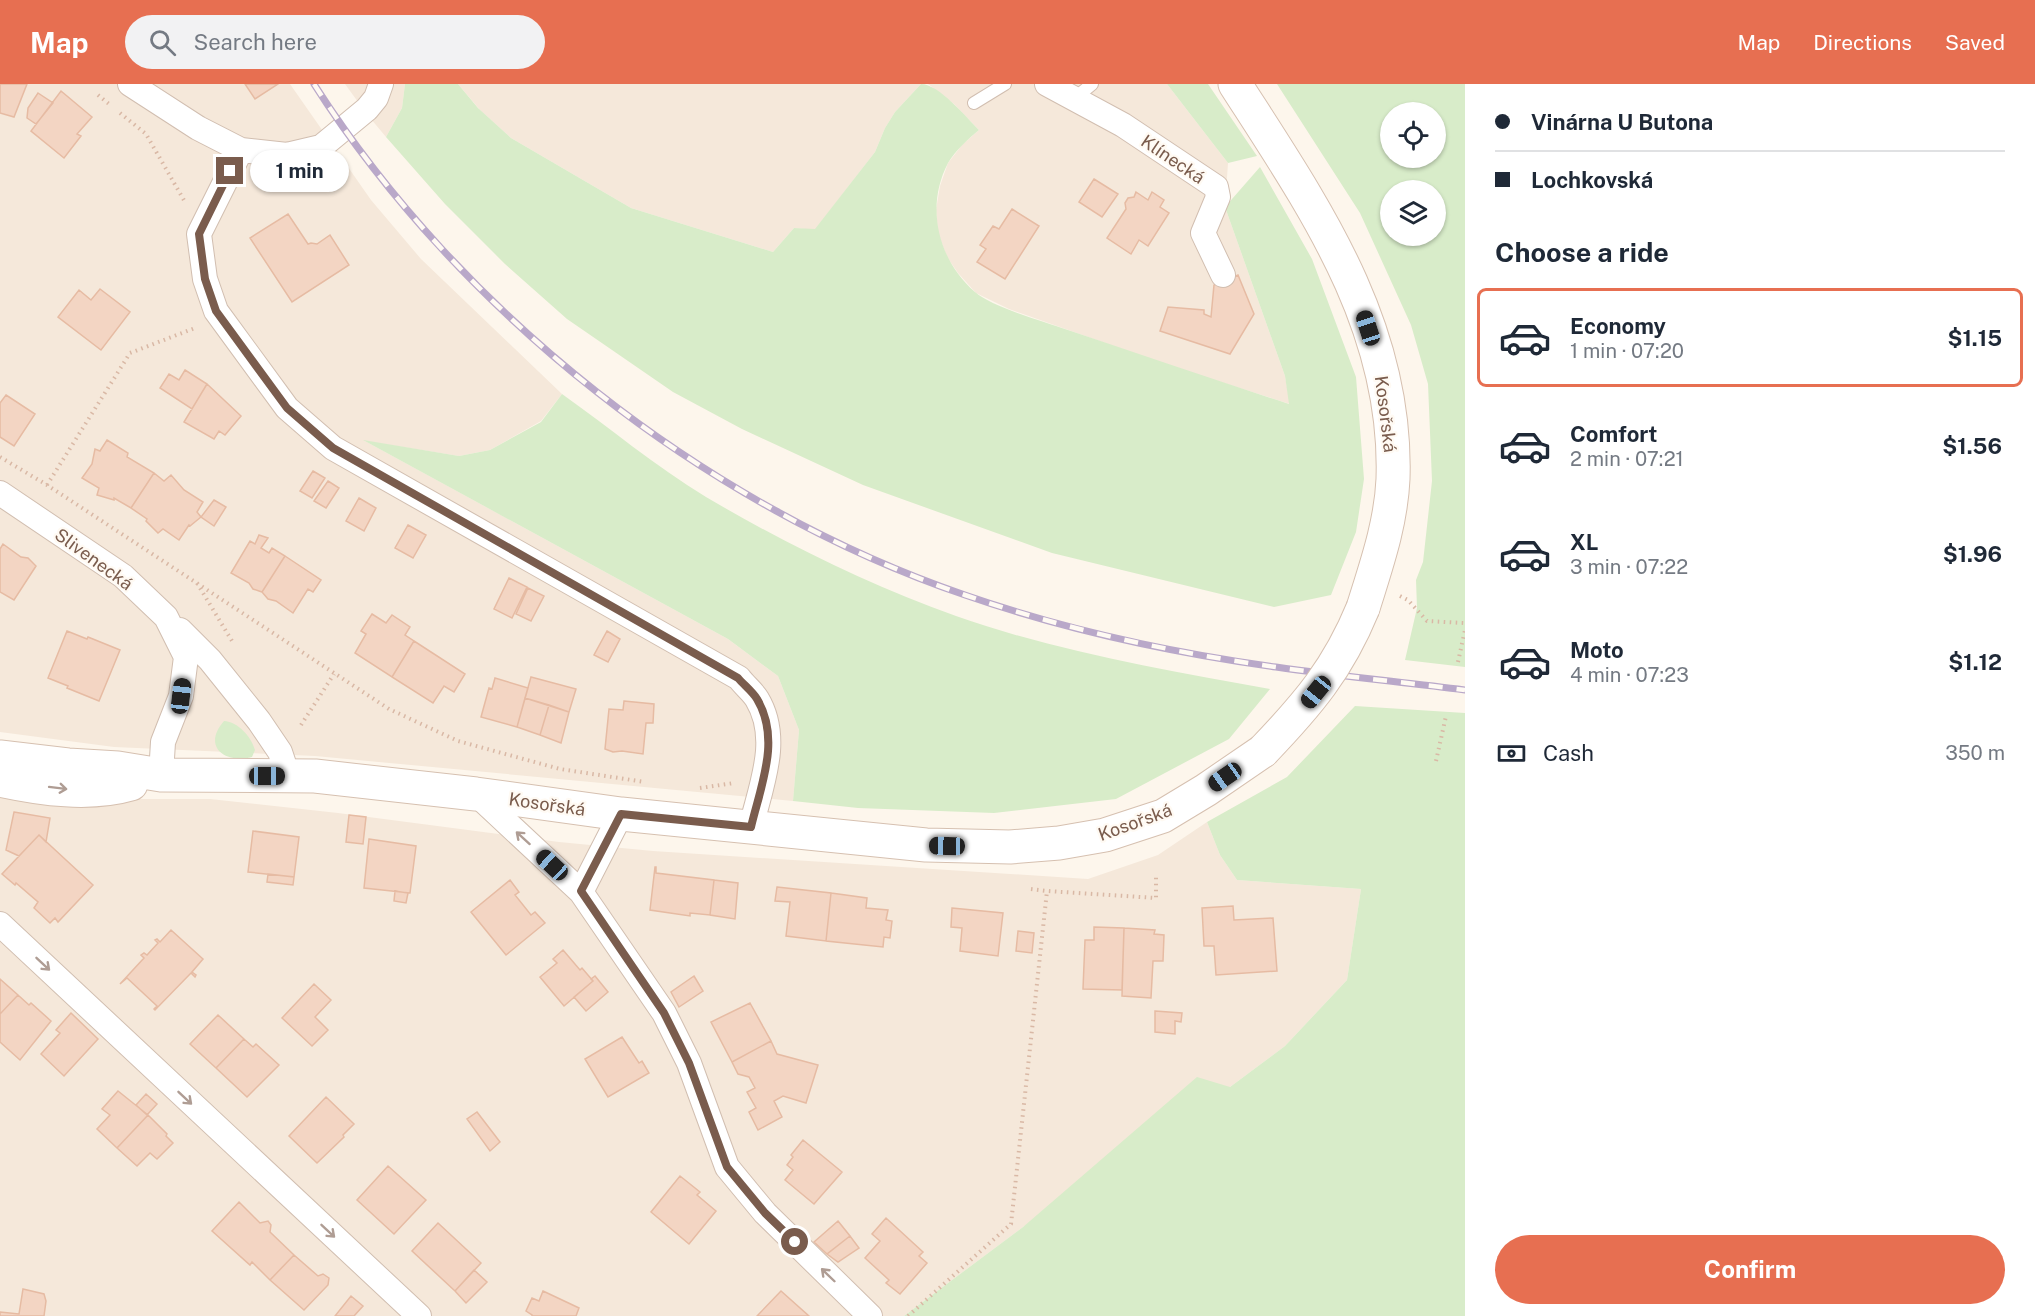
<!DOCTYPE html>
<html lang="en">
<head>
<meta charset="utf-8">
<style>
  :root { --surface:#fff; --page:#f2f2f3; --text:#1f2937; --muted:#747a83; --line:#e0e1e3; --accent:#e76f51 }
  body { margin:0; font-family:"Public Sans",sans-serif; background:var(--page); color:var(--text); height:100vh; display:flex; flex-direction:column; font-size:22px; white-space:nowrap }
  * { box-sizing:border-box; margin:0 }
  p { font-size:20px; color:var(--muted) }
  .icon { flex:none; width:33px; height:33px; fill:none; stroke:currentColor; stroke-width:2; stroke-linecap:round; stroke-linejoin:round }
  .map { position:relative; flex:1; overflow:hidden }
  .details { display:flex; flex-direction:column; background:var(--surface); width:570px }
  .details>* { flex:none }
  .banner { display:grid; align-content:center; height:132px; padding:0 30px; background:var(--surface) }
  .tools { position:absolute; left:1380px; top:18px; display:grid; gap:12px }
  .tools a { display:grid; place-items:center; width:66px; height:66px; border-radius:50%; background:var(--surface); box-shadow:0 2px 4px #0004; font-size:30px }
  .end { position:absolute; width:27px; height:27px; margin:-14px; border:8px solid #7a5c4d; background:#fff; box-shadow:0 0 0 3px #fff }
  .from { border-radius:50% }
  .bubble { position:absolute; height:42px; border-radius:21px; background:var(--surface); box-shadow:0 2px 4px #0004; font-size:20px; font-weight:700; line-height:42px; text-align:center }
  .car { position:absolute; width:18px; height:36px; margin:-18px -9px; border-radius:8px; box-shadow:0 0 4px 2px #0007; background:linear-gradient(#222 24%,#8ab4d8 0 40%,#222 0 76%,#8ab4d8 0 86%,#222 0) }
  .banner b { display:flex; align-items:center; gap:21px; height:57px; font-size:22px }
  .banner b+b { border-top:2px solid var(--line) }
  .banner i { width:15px; height:15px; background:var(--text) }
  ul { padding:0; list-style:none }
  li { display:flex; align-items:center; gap:18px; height:99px; margin:0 12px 9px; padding:0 18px; border:3px solid transparent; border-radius:9px }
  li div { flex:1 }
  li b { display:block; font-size:22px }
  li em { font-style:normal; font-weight:700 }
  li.selected { border-color:var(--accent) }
  li>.icon { width:54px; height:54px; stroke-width:1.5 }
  h2 { padding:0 30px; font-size:27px; line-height:72px }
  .pay { display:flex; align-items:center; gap:15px; height:66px; padding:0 30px; font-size:22px }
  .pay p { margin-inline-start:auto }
  .cta { display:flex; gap:12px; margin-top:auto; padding:12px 30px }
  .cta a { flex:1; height:69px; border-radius:36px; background:var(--accent); color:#fff; font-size:24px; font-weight:700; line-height:69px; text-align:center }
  header { display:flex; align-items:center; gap:36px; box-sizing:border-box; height:84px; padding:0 30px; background:var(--accent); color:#fff }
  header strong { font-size:28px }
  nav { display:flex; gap:33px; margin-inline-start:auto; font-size:21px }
  .search { width:420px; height:54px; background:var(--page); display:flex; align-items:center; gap:15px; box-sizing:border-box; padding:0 21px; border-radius:33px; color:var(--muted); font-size:22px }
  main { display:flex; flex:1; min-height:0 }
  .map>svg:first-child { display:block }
</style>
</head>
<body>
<header>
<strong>Map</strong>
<div class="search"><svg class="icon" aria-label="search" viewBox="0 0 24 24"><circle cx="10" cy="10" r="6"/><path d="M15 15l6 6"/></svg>Search here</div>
<nav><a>Map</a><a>Directions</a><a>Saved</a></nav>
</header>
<main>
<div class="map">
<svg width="1465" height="1232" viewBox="0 0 1465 1232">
  <rect width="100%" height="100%" fill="#fdf6ec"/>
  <path fill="#f5e8da" d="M0 0H290L371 116 421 175 562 310 541 337 490 366 459 372 365 357 728 555 778 592 799 646 793 717 315 672 114 663 0 648Z
    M345 0H405L402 24 386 53 366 29Z
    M458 0H921L895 28 885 44 875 68 815 146 794 144 773 168 631 124 511 54 480 26Z
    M928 0H1167L1228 79 1225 123 1285 292 1290 320 1173 283 1009 225 976 209 958 189 947 173 938 149 936 126 940 102 948 79 962 61 979 46 954 20Z
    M0 707 62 715H210L338 729 559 758 653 767 1088 795 1158 771 1207 738 1220 771 1237 796 1361 805 1347 896 1285 962 1230 1003 1023 1143 904 1232H0Z"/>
  <path fill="#d8ecc9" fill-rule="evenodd" d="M405 0H458L478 24 511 54 631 124 773 168 794 144 815 145 875 68 885 44 895 28 921 0C939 0 966 33 979 46 967 56 956 66 948 79 925 123 938 176 975 208 994 224 1043 237 1068 246 1142 271 1215 296 1289 320L1285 292 1225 123 1260 83 1312 175 1356 293 1364 395 1356 448 1331 511 1274 523 1052 469 863 401 742 345 673 308 567 235 505 180 445 120 386 53 402 24Z
    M1167 0H1208L1257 72 1228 79Z
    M1277 0H1465V583L1405 576 1417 524 1416 496 1423 478 1432 397 1428 300 1411 241 1360 129ZM1390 28H1436V74H1390ZM1390 106H1436V152H1390Z
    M562 310C610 344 655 382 706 413 786 460 869 501 956 532 1058 568 1165 586 1270 605L1229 655 1116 715 994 729 858 724 793 717 799 646 778 592 728 555 363 356 459 372 490 366 541 338Z
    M1355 622 1465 629V1232H904L1023 1143 1197 993 1230 1003 1285 962 1347 896 1361 805 1237 796 1220 771 1207 738 1287 693Z
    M224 637C238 638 251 652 255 666L252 673C224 680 202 662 224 637Z"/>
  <path fill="#f3d5c3" stroke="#e6bba3" stroke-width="1.5" d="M0 0H27L14 33 0 29Z
    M245 0H278L255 15Z
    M61 7 92 33 77 50 81 52 64 74 31 47Z
    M38 9 53 19 36 40 27 34 28 24Z
    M1094 95 1118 110 1102 133 1079 118Z
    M1136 108 1148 116 1152 108 1164 116 1160 123 1169 129 1148 162 1139 156 1131 170 1107 154 1126 125 1125 119 1128 114 1134 113Z
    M1012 125 1039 142 1005 195 977 178 986 165 980 161 993 142 999 145Z
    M288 130 308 160 311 159 317 160 330 151 349 181 292 218 250 154Z
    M1238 191 1254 230 1230 270 1160 247 1168 223 1204 226V230L1211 233 1214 201Z
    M100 205 130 228 101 266 58 233 79 206 91 216Z
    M185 286 207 300 192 325 160 304 169 290 179 296Z
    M207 300 241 332 225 351 219 347 214 355 184 338Z
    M6 311 35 330 14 362 0 353V319Z
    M107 356 128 369 127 373 154 389 131 424 114 414V416L97 411 99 404 82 394 92 380 95 365 100 367Z
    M313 387 325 394 312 414 300 407Z
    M154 389 164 397 171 391 184 406 203 418 197 428 201 433 190 442 189 441 179 456 163 445 158 449 146 437 147 435 131 424Z
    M328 397 339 404 326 424 314 417Z
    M359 414 376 424 364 447 346 437Z
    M214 416 226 423 214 442 201 433Z
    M408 441 426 451 413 474 395 464Z
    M259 451 268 454 261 464 269 469 272 464 285 472 262 508 253 505 249 499 231 489 250 457 255 460Z
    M3 460 21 473 28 474 36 482 14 516 0 508V465Z
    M285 472 321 496 313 508 308 505 293 529 276 517 268 515 262 508Z
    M509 494 527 503 512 534 494 525Z
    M528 504 544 512 531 537 516 530Z
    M372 530 386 539 392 531 410 543 405 551 414 557 392 593 355 569 366 550 361 547Z
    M67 547 87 555 88 553 120 566 99 617 67 604 68 602 48 594Z
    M607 547 620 555 608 578 594 571Z
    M414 557 465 590 454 608 444 602 433 619 392 593Z
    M531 593 576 605 569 628 525 614Z
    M495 594 528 604 517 643 481 633 489 604 492 605Z
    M525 614 549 621 540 651 517 643Z
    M624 617 654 620 653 639H646L643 670 622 667 613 668 605 665 609 625 623 626Z
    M549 621 569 628 561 659 540 651Z
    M14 728 50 734 46 758 39 751 19 772 6 766Z
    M349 731 366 733 363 760 346 758Z
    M253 747 299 753 294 793 248 788Z
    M39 751 93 801 58 838 55 834 50 839 34 824 38 818 16 799 15 801 2 790Z
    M369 755 416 762 410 809 364 804Z
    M655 783H656V789L714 796 710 831 690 829V832L650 826Z
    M268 790 294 793 293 801 267 798Z
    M510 796 519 808 515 811 531 831 535 828 545 839 506 871 471 828Z
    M714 796 738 799 735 835 710 831Z
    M777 803 831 809 826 857 786 852 790 818 775 817Z
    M395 807 408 809 406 819 394 817Z
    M831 809 867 814 866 824 888 826 886 836 892 837 890 854 884 853 883 863 826 857Z
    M1233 822 1234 836 1273 834 1277 887 1216 891 1214 862H1204L1202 824Z
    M952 824 1003 829 998 872 960 867 962 844 951 843Z
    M1094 843 1124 844 1122 906 1083 905 1085 856H1094Z
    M1124 844 1155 846 1154 850 1164 851 1163 877H1153L1151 914 1122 912Z
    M171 846 203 875 192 888 196 891 195 893 191 889 155 926 154 925 157 922 127 894 120 900 144 874 141 871 144 869 147 871 158 859 155 856 157 855 160 858Z
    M1018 847 1034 849 1032 869 1016 867Z
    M563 866 580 886 582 884 593 897 564 922 540 893 557 879 553 875Z
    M595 892 608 908 586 927 574 913 593 897 591 895Z
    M694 892 703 907 679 923 671 908Z
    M0 895 18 911 0 930Z
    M314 900 331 916 315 933 328 946 312 962 282 934Z
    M18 911 29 921 31 919 51 937 20 976 0 958V930Z
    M750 919 771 957 732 978 711 938Z
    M1155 927 1182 929 1181 938 1175 937V950L1155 948Z
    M71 929 98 955 64 992 41 970 60 949 56 946Z
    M218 931 244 955 216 984 190 960Z
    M622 953 639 979 642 977 649 989 608 1013 585 975Z
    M244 955 253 963 256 960 279 981 247 1013 216 984Z
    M771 957 777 970 818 981 806 1019 783 1012 774 1017 782 1033 758 1046 749 1028 756 1024 747 1008 755 1004 749 993 738 990 732 978Z
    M118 1007 148 1031 117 1064 97 1045 110 1031 102 1025Z
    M146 1010 157 1020 147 1031 136 1021Z
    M326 1013 354 1040 343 1051 344 1053 317 1079 289 1052Z
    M477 1028 500 1058 490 1067 467 1035Z
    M148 1031 167 1050 166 1052 173 1059 157 1075 150 1069 137 1082 117 1064Z
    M803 1056 842 1088 814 1120 785 1096 793 1086 787 1081 793 1073 791 1071Z
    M388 1082 426 1116 394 1150 357 1116Z
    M680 1092 700 1108 697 1111 716 1127 689 1160 651 1128Z
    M239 1118 260 1139 268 1137 271 1141 270 1148 294 1171 270 1196 252 1178 250 1181 212 1147Z
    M886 1134 923 1168 919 1172 927 1179 900 1210 886 1199 889 1196 865 1174 880 1157 872 1150Z
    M838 1137 850 1152 827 1170 814 1158Z
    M438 1139 481 1179 455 1207 412 1167Z
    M850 1152 859 1164 838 1178 827 1170Z
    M294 1171 318 1192 323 1190 329 1194 328 1201 304 1226 270 1196Z
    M474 1186 487 1198 466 1219 455 1207Z
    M23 1205 44 1210 46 1217 44 1232H0V1228L19 1230Z
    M543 1207 579 1224 576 1232H532V1231L526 1227 532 1214 539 1217Z
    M781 1207 809 1232H757Z
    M351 1212 363 1222 354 1232H335Z"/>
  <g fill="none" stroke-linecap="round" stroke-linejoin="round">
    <g stroke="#d1beb0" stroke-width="14">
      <path id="lane" d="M1075 14 1092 0
        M974 19 1005 0"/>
    </g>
    <g stroke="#d1beb0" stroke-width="26">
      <path id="street" d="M130 0 198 44 241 66 287 71 321 63 367 25 376 14 381 0
        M1047 0 1123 41 1216 103 1218 113 1203 149 1223 191
        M241 66 199 150 205 195 216 227 287 324 333 364 739 594C744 601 753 608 757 615 781 655 761 701 751 743
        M0 409 123 492 166 533 186 573 181 612 163 658 161 691
        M180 546 210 576 259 637 280 668 288 692
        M476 710 581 808 664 929 689 979 727 1083 765 1129 870 1232
        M581 808 621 730
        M0 840 419 1232"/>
    </g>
    <g stroke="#d6c0b0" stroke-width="35">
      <path id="secondary" d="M1235 0C1314 123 1398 242 1393 395 1391 440 1376 482 1363 524
        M0 673 68 681 118 684 161 691 315 692 476 710 621 730 926 761 1010 763 1059 759 1105 751 1163 732 1206 706 1263 667
        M0 696C41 705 90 712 131 700"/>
    </g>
    <path stroke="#d9b8a5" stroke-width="4" stroke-dasharray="1.5 4.5" stroke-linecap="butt" d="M98 11 109 20
      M120 29 146 50 185 118
      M0 373 47 401 389 625 458 657 560 685 645 698
      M47 401 130 269 195 244
      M197 499 232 557
      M1400 512 1408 516 1427 537 1464 539 1465 537
      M1458 578 1465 546
      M301 641 334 590
      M1436 677 1446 632
      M700 704 734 699
      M1031 805 1047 807 1156 814V792
      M908 1232 1011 1140 1047 807"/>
    <use href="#lane" stroke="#fff" stroke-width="12"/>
    <use href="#street" stroke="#fff" stroke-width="24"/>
    <use href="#secondary" stroke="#fff" stroke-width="33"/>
    <g stroke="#b9a8c9" stroke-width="7">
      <path id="rail" d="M314 0C461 230 707 423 965 511 1063 545 1174 569 1276 583 1339 592 1402 598 1465 606"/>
    </g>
    <use href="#rail" stroke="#fffaf3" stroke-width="4.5" stroke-dasharray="14" stroke-linecap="butt"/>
    <g stroke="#d6c0b0" stroke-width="35" stroke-linecap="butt">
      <path id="secondary-bridge" d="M1263 667C1308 620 1338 585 1363 524"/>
    </g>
    <use href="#secondary-bridge" stroke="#fff" stroke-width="33"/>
  </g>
  <defs><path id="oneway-shaft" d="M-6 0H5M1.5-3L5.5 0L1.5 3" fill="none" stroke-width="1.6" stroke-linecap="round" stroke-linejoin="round" transform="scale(1.5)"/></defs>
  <g stroke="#af9d94">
    <use href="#oneway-shaft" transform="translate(58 704) rotate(7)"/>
    <use href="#oneway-shaft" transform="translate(523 754) rotate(-138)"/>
    <use href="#oneway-shaft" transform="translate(43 880) rotate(43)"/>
    <use href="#oneway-shaft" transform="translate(185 1014) rotate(43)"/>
    <use href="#oneway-shaft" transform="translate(328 1147) rotate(43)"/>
    <use href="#oneway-shaft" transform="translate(828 1191) rotate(-136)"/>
  </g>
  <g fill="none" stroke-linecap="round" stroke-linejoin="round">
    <path stroke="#7a5c4d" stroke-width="8" d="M230 87 199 150 205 195 216 227 287 324 333 364 738 594C744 601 753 608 757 615 781 655 761 701 751 743L621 730 581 807 664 929 689 979 727 1083 765 1129 795 1158"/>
  </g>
  <g text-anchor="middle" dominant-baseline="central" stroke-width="4.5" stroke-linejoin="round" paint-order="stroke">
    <g font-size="18" fill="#7a5c4d" stroke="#fffaf3">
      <text transform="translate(1173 75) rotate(34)">Klínecká</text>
      <text transform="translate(1386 330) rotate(83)">Kosořská</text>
      <text transform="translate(94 475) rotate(36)">Slivenecká</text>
      <text transform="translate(547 720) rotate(8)">Kosořská</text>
      <text transform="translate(1135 738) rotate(-20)">Kosořská</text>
    </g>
  </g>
</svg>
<div class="tools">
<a><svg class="icon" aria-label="locate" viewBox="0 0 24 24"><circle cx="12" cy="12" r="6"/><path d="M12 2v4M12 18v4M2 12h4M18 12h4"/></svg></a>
<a><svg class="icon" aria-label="layers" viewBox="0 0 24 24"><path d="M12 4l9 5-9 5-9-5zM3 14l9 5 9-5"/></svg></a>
</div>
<i class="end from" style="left:795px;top:1158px"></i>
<i class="end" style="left:230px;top:87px"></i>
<div class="bubble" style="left:250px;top:66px;width:99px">1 min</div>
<i class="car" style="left:1368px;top:244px;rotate:342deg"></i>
<i class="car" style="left:1316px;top:608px;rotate:219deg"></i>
<i class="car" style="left:181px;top:612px;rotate:7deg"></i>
<i class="car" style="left:267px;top:692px;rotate:90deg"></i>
<i class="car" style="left:1225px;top:693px;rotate:235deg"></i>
<i class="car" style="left:947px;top:762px;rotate:271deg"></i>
<i class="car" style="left:552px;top:781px;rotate:313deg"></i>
</div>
<section class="details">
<div class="banner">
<b><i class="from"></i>Vinárna U Butona</b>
<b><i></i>Lochkovská</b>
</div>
<h2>Choose a ride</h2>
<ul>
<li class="selected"><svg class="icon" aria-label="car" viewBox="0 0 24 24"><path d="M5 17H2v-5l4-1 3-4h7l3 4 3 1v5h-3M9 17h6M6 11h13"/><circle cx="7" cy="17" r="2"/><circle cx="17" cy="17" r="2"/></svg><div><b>Economy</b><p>1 min · 07:20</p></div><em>$1.15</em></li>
<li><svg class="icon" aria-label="car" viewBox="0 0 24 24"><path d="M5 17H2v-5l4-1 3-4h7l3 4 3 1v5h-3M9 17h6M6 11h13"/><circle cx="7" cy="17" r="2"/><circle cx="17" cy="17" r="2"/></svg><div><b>Comfort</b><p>2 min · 07:21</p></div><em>$1.56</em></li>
<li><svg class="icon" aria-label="car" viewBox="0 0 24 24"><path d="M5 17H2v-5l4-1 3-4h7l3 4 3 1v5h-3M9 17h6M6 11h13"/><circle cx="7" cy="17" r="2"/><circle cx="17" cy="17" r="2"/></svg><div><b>XL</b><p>3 min · 07:22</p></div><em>$1.96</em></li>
<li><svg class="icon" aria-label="car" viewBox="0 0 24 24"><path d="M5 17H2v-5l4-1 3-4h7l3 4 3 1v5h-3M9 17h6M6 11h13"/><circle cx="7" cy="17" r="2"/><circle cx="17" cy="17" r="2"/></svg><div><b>Moto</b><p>4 min · 07:23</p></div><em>$1.12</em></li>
</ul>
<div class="pay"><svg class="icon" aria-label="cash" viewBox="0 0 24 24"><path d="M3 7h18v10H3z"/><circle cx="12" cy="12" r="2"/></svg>Cash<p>350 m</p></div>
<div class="cta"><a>Confirm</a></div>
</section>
</main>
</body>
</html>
